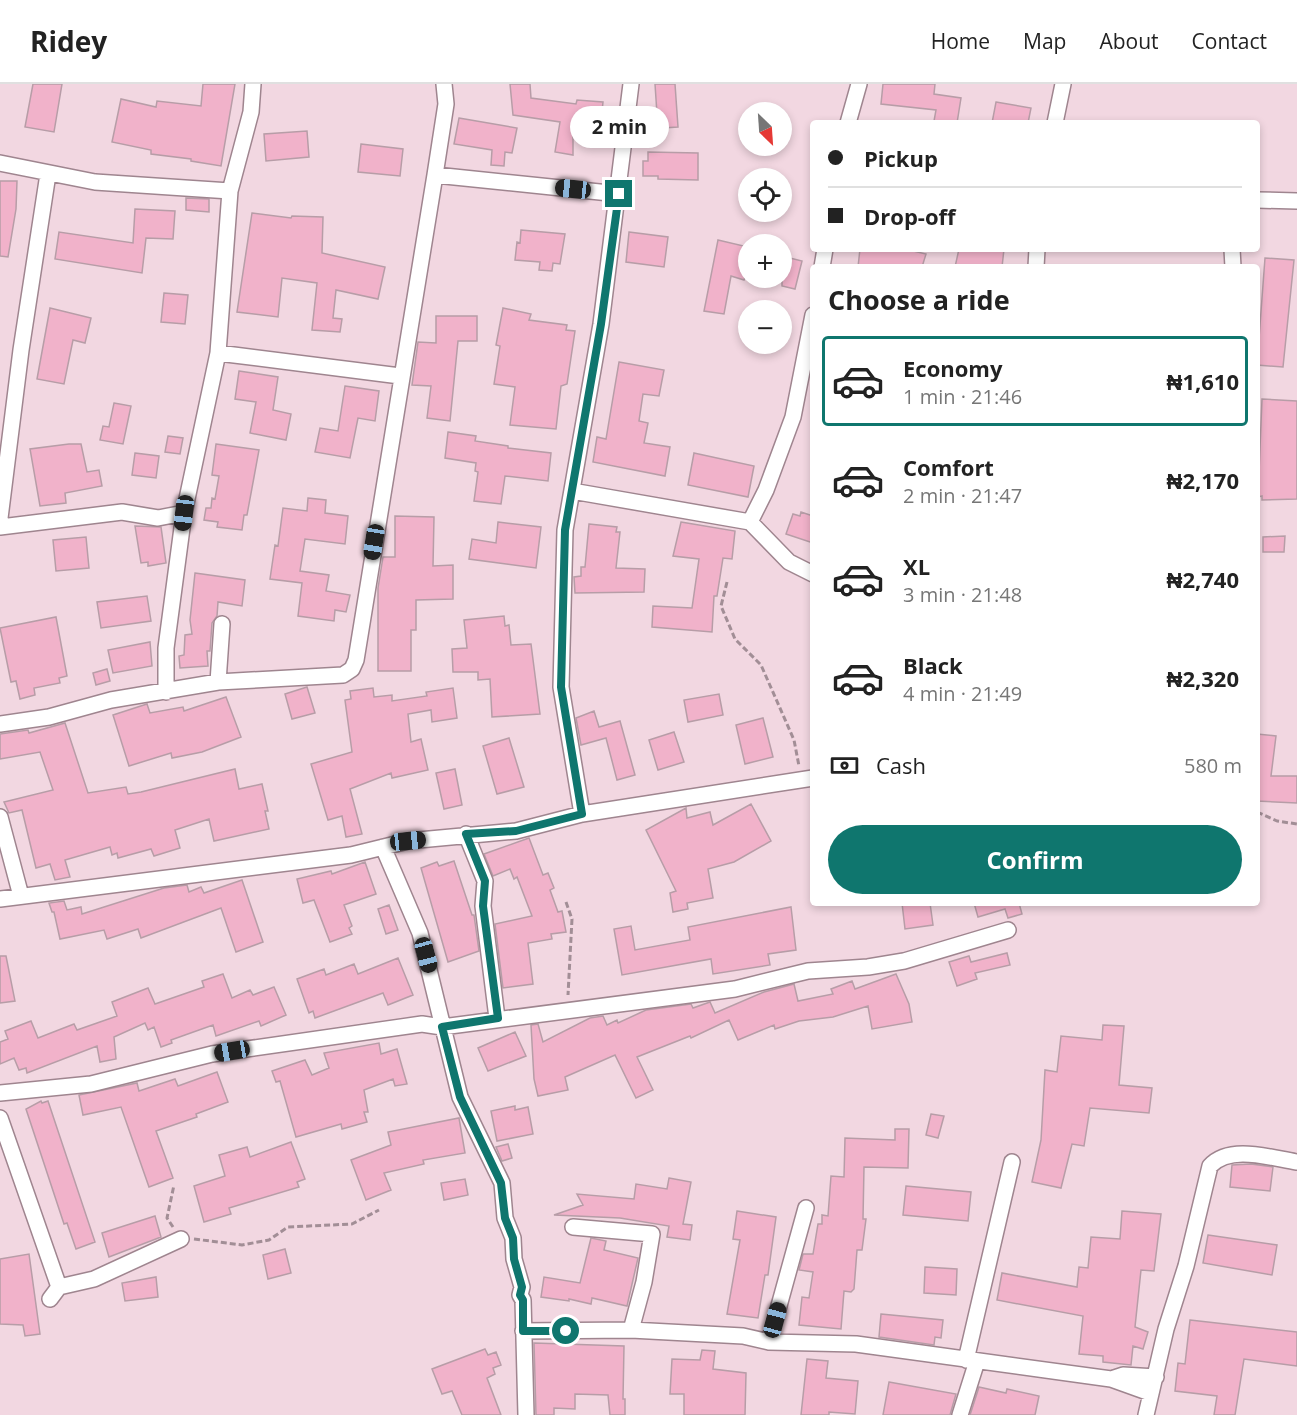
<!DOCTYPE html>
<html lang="en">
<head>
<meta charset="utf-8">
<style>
  :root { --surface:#fff; --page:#f6f6f6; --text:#222; --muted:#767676; --line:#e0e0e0; --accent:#0f766e }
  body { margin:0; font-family:"Open Sans",sans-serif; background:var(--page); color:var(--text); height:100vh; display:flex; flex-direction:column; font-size:22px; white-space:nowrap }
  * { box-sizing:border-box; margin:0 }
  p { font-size:20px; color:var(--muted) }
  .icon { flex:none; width:33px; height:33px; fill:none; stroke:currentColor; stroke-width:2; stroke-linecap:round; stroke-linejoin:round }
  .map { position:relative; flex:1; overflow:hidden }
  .details { position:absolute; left:810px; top:180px; width:450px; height:642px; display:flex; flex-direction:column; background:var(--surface); border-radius:6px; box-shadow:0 3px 9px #0003 }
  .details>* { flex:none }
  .hud { position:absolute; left:810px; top:36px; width:450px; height:132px; border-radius:6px; box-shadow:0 3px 9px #0003; display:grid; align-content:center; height:132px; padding:0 18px; background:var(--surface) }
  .needle { width:39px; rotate:155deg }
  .tools { position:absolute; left:738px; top:18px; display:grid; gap:12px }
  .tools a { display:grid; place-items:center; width:54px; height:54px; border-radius:50%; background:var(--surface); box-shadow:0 3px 9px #0003; font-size:30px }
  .end { position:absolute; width:27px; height:27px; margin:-14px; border:8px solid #0f766e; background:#fff; box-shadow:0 0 0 3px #fff }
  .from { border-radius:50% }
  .bubble { position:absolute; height:42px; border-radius:21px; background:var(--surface); box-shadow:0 3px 9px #0003; font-size:20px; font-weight:700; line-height:42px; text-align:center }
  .car { position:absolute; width:18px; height:36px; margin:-18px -9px; border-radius:8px; box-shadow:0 0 4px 2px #0007; background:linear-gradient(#222 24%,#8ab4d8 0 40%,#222 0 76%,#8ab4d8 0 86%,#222 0) }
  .hud b { display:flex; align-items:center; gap:21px; height:57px; font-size:22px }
  .hud b+b { border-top:2px solid var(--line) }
  .hud i { width:15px; height:15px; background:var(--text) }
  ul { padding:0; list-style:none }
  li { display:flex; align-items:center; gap:18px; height:90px; margin:0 12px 9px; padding:0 6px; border:3px solid transparent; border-radius:6px }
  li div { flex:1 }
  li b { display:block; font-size:22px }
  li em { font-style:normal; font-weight:700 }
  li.on { border-color:var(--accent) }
  li>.icon { width:54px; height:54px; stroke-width:1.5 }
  h2 { padding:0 18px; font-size:27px; line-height:72px }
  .pay { display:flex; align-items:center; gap:15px; height:66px; padding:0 18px; font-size:22px }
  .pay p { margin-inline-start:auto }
  .primary-button { display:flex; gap:12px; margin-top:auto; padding:12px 18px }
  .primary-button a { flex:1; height:69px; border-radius:36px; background:var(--accent); color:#fff; font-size:24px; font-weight:700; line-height:69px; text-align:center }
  header { display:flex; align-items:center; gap:36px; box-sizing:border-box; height:84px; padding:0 30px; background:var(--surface); border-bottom:2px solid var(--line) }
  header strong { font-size:28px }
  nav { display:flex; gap:33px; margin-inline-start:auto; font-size:21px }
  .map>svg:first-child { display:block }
</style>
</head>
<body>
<header>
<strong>Ridey</strong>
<nav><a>Home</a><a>Map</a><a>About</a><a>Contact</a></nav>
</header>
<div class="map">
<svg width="1297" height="1331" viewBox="0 0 1297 1331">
  <rect width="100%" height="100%" fill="#f2d7e1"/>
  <path fill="#f1b2ca" stroke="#b79da7" stroke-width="1.5" d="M33 0H62L54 48 25 43Z
    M203 0H235L221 82 191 77V75L151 70V66L112 58 121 15 156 23 157 17 201 22Z
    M510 0H530L531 14 576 20 577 16 603 18 600 47 573 49V71L555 68 560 38 513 31Z
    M655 0H675L678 43 647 45V31L657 30Z
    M883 0H935L934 10 961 14 957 39 934 37 936 26 881 20Z
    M996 18 1031 24 1028 39H992Z
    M459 34 517 44 512 69 505 68 504 82 491 81 492 66 454 60Z
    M307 47 309 73 266 77 264 50Z
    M361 60 403 65 400 92 358 88Z
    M648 68 698 69V96L658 95V92H643V77H648Z
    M0 97H17L16 125 8 173 0 172Z
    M186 114 209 115V128L186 126Z
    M135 125 175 127 173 155 146 154 142 189 55 175 59 148 133 159Z
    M252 129 291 134 292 132 323 133 322 169 385 183 378 215 336 206 333 234 342 235 340 248 312 246 317 199 282 194 278 233 237 228Z
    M521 146 565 150 560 180 553 179 552 187 539 186 540 178 515 176 517 158 520 159Z
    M629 148 668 153 664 183 626 178Z
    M718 156 748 163V194L745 193 744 196 731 192 724 230 704 227Z
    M860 165H905L926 170 922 183H858Z
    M959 165H1004L1002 183H955Z
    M782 172 802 177 795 205 782 202Z
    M1265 174 1294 176 1283 283 1257 281Z
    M164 209 188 211 185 240 161 238Z
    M50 224 91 234 85 259 73 256 64 300 37 295Z
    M503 224 531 230 529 236 567 241 566 246 575 247 567 300 561 302 556 345 510 341 515 303 494 300 500 262 496 261Z
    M436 232H477V257H458L450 337 427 334 431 302 412 301 418 258 436 259Z
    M619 278 664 286 659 312 643 310 639 337 648 339 644 359 670 363 665 392 593 378 597 353 606 355Z
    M239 287 278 293 273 326 291 330 286 356 250 349 256 318 235 315Z
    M345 302 379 307 375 337 358 334 350 374 315 368 320 344 338 347Z
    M1262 315 1297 317V415L1262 416V412L1258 413Z
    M114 319 131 322 123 360 100 356 103 342 109 343Z
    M448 348 476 352 475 357 508 362V364L551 369 548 397 505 392 501 420 474 417 478 388 475 387 476 379 445 374Z
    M168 352 183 354 180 370 165 368Z
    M69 360H81L87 388 99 386 102 402 65 409 66 419 40 422 30 365Z
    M216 360 259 366 247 431H244L242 446 217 443 218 438 204 436 206 424H211L212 414 215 415 219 392 212 391Z
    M135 369 159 372 156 394 132 391Z
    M694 369 754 382 748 413 688 401Z
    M308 414 326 416 325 429 348 432 345 460 305 455 300 487 329 491 326 507 350 511 346 528 335 526 334 537 298 532 302 499 270 495 275 461 278 462 283 424 307 427Z
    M801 428 813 432V459L786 450 793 430 800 432Z
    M395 432 434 433 433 482 453 481V515L416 516V546H411V587H378V504L383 473H395Z
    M498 438 541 443 536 484 469 475 472 455 496 459Z
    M681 438 735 447 732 475 723 474 717 512H714L712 548 652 543 653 522 692 524 699 475 673 472Z
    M589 440 617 443 616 448H620L616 484 645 485 644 508 575 509 574 493 581 492V483H585Z
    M135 442 161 443 166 479 148 482V478L141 479Z
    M1285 452 1284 468H1263V453Z
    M86 453 89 484 56 487 53 456Z
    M195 489 245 496 242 522 218 518 217 532 212 539 210 567H207L208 582 180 584 179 572 184 571 185 551 192 550 190 536Z
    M147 512 151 537 101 544 97 518Z
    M504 532 505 542 509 541 511 561 531 560 540 630 492 633 490 595 478 596V588H453L452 565 467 564 464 536Z
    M56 533 67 592 59 594 60 599 34 604 35 611 20 615 16 597 11 598 0 544Z
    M150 558 152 582 113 589 108 566Z
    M107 585 110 597 96 601 93 589Z
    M307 603 315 629 292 635 285 610Z
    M373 604 374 613 392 611V617L427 612 426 608 453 604 457 634 432 638 431 626 408 630 411 658 421 655 428 686 392 694 391 689 350 705 362 750 346 753 342 732 328 736 311 680 352 668 345 616 351 615 350 607Z
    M719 610 723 631 688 638 684 616Z
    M226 613 241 653 202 668 172 674 171 669 129 682 113 631 147 620 150 629 183 623 184 627Z
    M594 627 599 643 620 637 635 691 617 696 606 654 581 661 576 634Z
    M763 634 773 673 745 680 736 641Z
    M65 639 88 709 126 703 128 710 141 708 235 685 239 705 262 700 268 727H265L269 745 214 757 209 735 175 746 180 764 154 772 151 765 118 774 117 769 112 771 110 763 65 776 70 793 55 796 50 780 36 784 22 726 9 729 4 718 53 706 40 668 0 675V650L28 646 29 649Z
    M674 648 684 678 658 686 649 656Z
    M1257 650 1276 652 1271 692H1297V719L1257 717Z
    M509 654 524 703 497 710 483 662Z
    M455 685 462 721 444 725 436 689Z
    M751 720 771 757 734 778 708 785 713 814 687 819 688 825 673 828 670 809 676 807 646 746 686 724 687 734 710 728 713 741Z
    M529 754 543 791 548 789 554 804 550 806 558 828 562 827 566 848 551 850 552 855 528 859 533 900 503 904 495 840 532 832 517 793 514 795 510 785 493 792 484 770Z
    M454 777 472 831H474L479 867 448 878 421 784 437 778 439 782Z
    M365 778 376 810 344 821 352 842 349 844 352 850 330 858 314 816 303 819 297 795 331 787 332 790Z
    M242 796 263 858 236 868 221 824 141 854 138 845 107 855 104 846 60 855 54 828H52L49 819 64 817 67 826 81 823 82 830 164 804 187 801 189 808 201 803 204 809Z
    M902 819H930L933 841 905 845Z
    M974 819H1019L1022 830 1008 834 1005 825 978 833Z
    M389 821 398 846 386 850 378 825Z
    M791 823 796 866 768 870 770 881 713 890 711 875 622 891 614 845 631 842 635 866 690 856 688 843Z
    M1007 869 1010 881 975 889 977 895 957 902 949 878 969 872 971 878Z
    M0 872H6L15 917 0 919Z
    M398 874 413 911 388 921 383 909 315 934 313 927 309 929 297 895 324 885 326 891 354 880 358 890Z
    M223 890 232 914 250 906 253 911 274 903 286 931 261 942 259 937 216 952 213 941 171 956 172 959 161 963 154 943 148 946 145 939 114 953 116 975 100 978 97 962 27 989 26 984 19 986 14 974 0 980V958L8 955 5 947 31 937 38 954 74 940 77 946 117 932 112 918 148 904 155 920 204 903 202 897Z
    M896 890 909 920 912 938 872 945 868 922 833 933 799 937 775 945 774 941 738 956 729 936 691 954 690 952 637 973 653 1006 636 1014 615 971 565 993 568 1006 538 1012 534 995 531 941 538 940 543 958 590 934 603 932 607 941 617 936 618 939 646 926 691 920 693 924 710 918 715 929 764 908 794 900 798 917 833 910 831 905 852 897 855 905Z
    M1103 941 1124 942 1119 1001 1152 1004 1149 1029 1090 1024 1084 1062 1072 1060 1061 1104 1032 1098 1041 1056 1045 986 1057 988 1061 952 1102 956Z
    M515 948 526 972 488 987 478 964Z
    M379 959 381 970 397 965 407 1000 395 1002 393 995 364 1006 368 1028H364L367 1038 342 1045 341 1040 296 1053 280 997 276 998 272 987 305 976 312 991 329 984 324 969Z
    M217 988 228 1018 196 1030 197 1033 156 1047 173 1094 149 1103 121 1023 83 1031 79 1011 137 999 139 1007 175 995 178 1002Z
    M41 1017 42 1019 48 1017 95 1158 76 1165 67 1139 64 1140 26 1025Z
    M515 1022V1026L528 1023 533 1050 497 1057 491 1027Z
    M931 1030 944 1032 938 1054 926 1051Z
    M459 1034 465 1069 423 1076 424 1080 384 1089 391 1106 366 1116 351 1076 391 1061 388 1048Z
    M895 1045H909L908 1084 864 1083 863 1135H866L862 1166H857L854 1205 851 1208 844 1207 841 1245 799 1241 802 1213 809 1214 813 1188 799 1186 803 1170H813L818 1140H822V1131L828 1132 831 1092 844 1093 845 1054 895 1056Z
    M291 1058 305 1095 297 1098 299 1103 229 1124 231 1130 204 1138 194 1102 225 1092 219 1071 247 1063 250 1073Z
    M508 1060 512 1074 502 1077 496 1063Z
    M1251 1080 1273 1083 1270 1107 1230 1103 1232 1081Z
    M669 1094 691 1098 683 1140 692 1141 690 1156 667 1153 669 1142 620 1134 554 1131 583 1121 577 1110 634 1115 636 1100 667 1105Z
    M465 1095 468 1111 444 1116 441 1099Z
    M906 1102 971 1108 968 1137 903 1131Z
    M737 1127 776 1133 768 1191H765L758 1234 727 1230 740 1156 733 1155Z
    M1122 1127 1161 1130 1154 1187 1141 1186 1135 1243 1148 1248 1143 1265 1133 1262 1131 1281 1103 1278V1272L1079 1270 1083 1232 997 1216 1002 1189 1077 1203 1079 1183 1088 1184 1091 1153 1120 1155Z
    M155 1132 161 1153 109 1173 102 1149Z
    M1208 1151 1277 1161 1272 1191 1203 1179Z
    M591 1154 606 1157 604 1166 638 1174 627 1222 592 1214 591 1220 569 1215V1217L541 1213 544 1193 580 1199Z
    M285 1165 291 1189 268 1195 263 1171Z
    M29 1170 40 1250 25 1252 23 1241 0 1240V1175Z
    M925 1183 957 1185 956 1211 924 1209Z
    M156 1193 158 1213 125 1217 122 1199Z
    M881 1230 943 1236 941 1254 935 1253 934 1261 879 1253Z
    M1190 1236 1297 1248V1282L1244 1275 1235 1331H1214L1217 1312 1175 1307 1178 1279 1185 1280Z
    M534 1259 624 1262 623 1315H625V1331H610L608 1311 575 1310V1325L554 1324V1331H536Z
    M485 1265 488 1271 496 1268 501 1281 493 1284 495 1290 487 1294 501 1331H462L452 1307 442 1310 432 1285Z
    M702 1266 715 1267 713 1285 746 1289 745 1331H684V1310H670L672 1275 700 1276Z
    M807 1275 828 1277 826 1294 858 1297 855 1330 829 1328V1331H801Z
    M889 1298 956 1310 950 1331H883Z
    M979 1303 1006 1309 1007 1305 1039 1312 1035 1331H970Z"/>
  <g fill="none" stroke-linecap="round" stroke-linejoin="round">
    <g stroke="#9f858f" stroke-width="18">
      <path id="minor" d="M848 39 859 0
        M1055 39 1063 0
        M0 79 95 98 230 107
        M435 91 619 110
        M1257 116 1297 117
        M1232 165 1233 183
        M822 183 825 165
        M1036 183 1037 165
        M218 269 400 292
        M572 407 750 438 789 478 813 490
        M0 434 21 266 48 90
        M750 438 766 406 793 333 813 231
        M0 443 122 428 158 434 184 429
        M218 598 222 540
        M166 608V564L184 429 218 269 230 107 251 28 253 0
        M0 640 49 633 111 616 218 598 343 591 352 585 356 576 435 91 446 20 444 0
        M582 730 561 603 565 446 601 240 631 0
        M0 733 21 812
        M466 750 485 797 483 822 497 934
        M383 763 420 849 460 1013 502 1099 505 1134 513 1154 514 1175 522 1203 520 1211 523 1216 526 1331
        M0 815 351 771 408 757 516 747 582 730 813 694
        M0 1009 91 1000 212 970 422 940 442 943 735 905 808 887 868 883 904 877 1008 846
        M0 1034 59 1203
        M573 1143 652 1150 644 1198 631 1246
        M50 1215 59 1203 94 1195 181 1155
        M523 1247 631 1246 743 1252 769 1258 856 1260 1111 1295 1150 1309
        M769 1258 806 1124
        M966 1276 1012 1078
        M1114 1294 1123 1291 1156 1293
        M960 1331 977 1277
        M1146 1331 1166 1245 1186 1182 1210 1082C1230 1060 1271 1074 1297 1078"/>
    </g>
    <path stroke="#a28e96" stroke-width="3" stroke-dasharray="6 3" stroke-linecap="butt" d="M727 498 721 522 735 555 761 581 794 656 799 682
      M1257 728 1277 737 1297 740
      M566 818 572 835 568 911
      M173 1143 167 1134 174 1101
      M194 1155 242 1161 269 1156 288 1143 352 1140 379 1126"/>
    <use href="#minor" stroke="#fff" stroke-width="15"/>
  </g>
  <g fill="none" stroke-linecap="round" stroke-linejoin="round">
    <path stroke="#0f766e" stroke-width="8" d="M566 1247H523V1216L520 1211 522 1203 514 1175 513 1154 505 1134 501 1099 460 1013 442 943 498 934 483 822 485 797 466 750 516 747 582 730 561 603 565 446 601 240 619 110"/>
  </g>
</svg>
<div class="tools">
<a><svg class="needle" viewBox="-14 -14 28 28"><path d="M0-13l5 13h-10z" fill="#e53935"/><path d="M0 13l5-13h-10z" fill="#767676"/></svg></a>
<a><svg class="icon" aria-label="locate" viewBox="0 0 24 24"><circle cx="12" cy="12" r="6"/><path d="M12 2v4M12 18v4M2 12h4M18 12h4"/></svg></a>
<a>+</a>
<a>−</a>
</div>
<i class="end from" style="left:566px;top:1247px"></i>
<i class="end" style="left:619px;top:110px"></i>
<div class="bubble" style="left:570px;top:22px;width:99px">2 min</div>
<i class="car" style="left:573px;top:105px;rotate:276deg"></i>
<i class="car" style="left:184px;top:429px;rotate:187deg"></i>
<i class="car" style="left:374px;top:458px;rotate:189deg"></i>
<i class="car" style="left:408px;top:757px;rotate:84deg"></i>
<i class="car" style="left:426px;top:871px;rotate:165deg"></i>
<i class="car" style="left:232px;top:967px;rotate:260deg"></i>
<i class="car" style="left:775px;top:1236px;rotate:15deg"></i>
<div class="hud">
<b><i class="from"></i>Pickup</b>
<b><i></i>Drop-off</b>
</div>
<section class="details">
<h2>Choose a ride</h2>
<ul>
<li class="on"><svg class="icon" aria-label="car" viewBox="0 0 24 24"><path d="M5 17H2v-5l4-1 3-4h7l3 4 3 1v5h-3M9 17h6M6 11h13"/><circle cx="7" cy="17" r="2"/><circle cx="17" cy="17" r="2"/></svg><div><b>Economy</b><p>1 min · 21:46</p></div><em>₦1,610</em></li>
<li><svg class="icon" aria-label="car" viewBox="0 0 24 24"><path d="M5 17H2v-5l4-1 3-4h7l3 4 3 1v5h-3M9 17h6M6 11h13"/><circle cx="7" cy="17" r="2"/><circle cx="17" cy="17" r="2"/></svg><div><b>Comfort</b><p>2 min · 21:47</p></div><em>₦2,170</em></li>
<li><svg class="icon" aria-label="car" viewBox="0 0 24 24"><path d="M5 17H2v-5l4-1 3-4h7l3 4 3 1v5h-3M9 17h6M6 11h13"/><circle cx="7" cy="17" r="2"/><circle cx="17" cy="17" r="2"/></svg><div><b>XL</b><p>3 min · 21:48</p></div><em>₦2,740</em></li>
<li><svg class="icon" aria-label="car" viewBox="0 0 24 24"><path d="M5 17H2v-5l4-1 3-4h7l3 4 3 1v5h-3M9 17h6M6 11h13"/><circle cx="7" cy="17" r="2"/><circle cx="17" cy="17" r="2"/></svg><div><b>Black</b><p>4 min · 21:49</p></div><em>₦2,320</em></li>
</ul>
<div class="pay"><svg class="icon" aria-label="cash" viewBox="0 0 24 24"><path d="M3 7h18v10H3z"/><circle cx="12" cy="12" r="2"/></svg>Cash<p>580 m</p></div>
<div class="primary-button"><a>Confirm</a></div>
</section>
</div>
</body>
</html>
